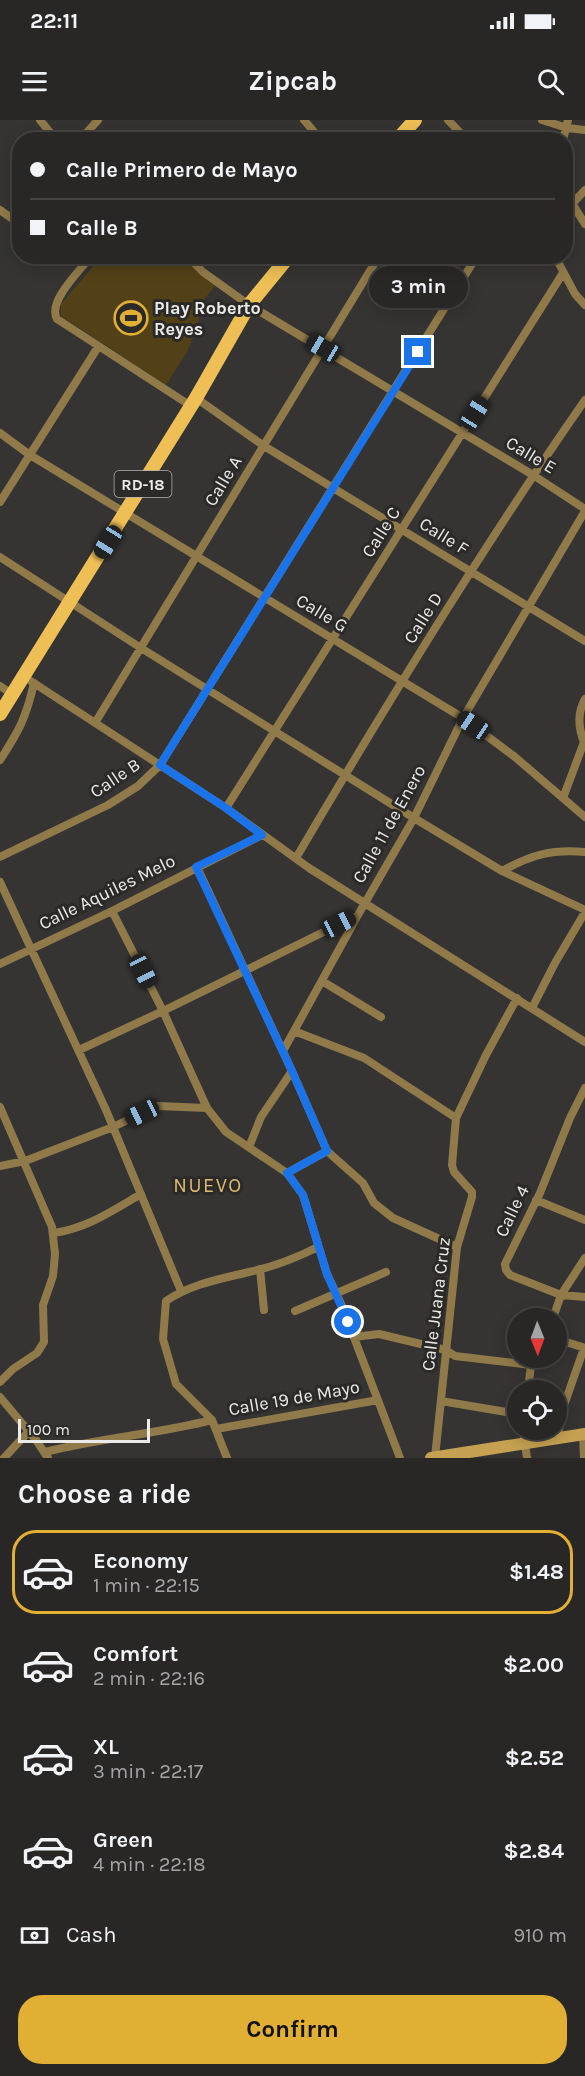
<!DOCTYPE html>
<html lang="en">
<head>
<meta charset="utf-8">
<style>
  :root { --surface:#282726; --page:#302f2e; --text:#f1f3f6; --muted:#a5a5a7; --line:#444443; --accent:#e1af34 }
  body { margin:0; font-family:Karla,sans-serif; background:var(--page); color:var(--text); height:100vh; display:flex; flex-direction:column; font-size:22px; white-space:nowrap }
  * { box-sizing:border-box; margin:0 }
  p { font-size:20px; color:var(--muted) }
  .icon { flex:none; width:33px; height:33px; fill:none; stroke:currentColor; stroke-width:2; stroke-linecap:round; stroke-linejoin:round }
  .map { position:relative; height:1338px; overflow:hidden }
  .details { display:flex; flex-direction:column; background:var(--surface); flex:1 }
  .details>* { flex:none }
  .guide { position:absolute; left:12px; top:12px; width:561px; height:132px; border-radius:24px; box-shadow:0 3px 15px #0003,0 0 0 2px var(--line); display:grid; align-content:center; height:132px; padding:0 18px; background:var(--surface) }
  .needle { width:39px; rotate:179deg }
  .tools { position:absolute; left:507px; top:1188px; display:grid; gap:12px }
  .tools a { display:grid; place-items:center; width:60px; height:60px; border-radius:50%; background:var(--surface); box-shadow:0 3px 15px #0003,0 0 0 2px var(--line); font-size:30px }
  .scale { position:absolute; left:18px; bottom:15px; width:132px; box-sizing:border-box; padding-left:6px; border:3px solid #ebebe9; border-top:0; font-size:16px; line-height:21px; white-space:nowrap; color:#ebebe9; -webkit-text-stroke:4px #2b2a28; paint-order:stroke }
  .end { position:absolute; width:27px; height:27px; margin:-14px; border:8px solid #1a73e8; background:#fff; box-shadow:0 0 0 3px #fff }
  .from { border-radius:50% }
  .bubble { position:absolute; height:42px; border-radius:21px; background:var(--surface); box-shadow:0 3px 15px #0003,0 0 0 2px var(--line); font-size:20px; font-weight:700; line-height:42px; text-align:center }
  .car { position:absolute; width:18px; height:36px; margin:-18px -9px; border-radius:8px; box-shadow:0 0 4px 2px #0007; background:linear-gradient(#222 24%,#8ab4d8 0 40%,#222 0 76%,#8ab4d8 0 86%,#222 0) }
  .guide b { display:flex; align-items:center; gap:21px; height:57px; font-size:22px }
  .guide b+b { border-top:2px solid var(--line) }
  .guide i { width:15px; height:15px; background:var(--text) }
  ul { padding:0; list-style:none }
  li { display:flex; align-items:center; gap:18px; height:84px; margin:0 12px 9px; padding:0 6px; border:3px solid transparent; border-radius:24px }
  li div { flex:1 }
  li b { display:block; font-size:22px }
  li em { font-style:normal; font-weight:700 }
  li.active { border-color:var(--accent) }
  li>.icon { width:54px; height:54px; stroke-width:1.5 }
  h2 { padding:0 18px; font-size:27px; line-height:72px }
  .pay { display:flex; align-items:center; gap:15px; height:66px; padding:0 18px; font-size:22px }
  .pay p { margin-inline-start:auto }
  .cta { display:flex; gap:12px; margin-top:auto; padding:12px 18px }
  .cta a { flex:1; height:69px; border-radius:24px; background:var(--accent); color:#111; font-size:24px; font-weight:700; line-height:69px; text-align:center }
  .status { display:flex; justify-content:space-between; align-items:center; height:42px; padding:0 30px; background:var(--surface); direction:ltr }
  .status svg { height:16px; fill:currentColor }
  header { display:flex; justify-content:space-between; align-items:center; height:78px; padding:0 18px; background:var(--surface); font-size:27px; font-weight:700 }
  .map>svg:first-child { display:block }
</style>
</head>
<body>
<div class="status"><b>22:11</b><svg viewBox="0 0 49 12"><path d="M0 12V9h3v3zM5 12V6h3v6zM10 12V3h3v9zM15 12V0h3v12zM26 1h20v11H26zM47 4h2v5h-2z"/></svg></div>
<header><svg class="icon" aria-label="menu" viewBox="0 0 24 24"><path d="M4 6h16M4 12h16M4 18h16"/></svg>Zipcab<svg class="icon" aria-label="search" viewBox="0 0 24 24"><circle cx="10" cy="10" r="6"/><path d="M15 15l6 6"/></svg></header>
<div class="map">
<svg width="585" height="1338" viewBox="0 0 585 1338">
  <rect width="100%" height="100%" fill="#353432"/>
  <path fill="#524017" d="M101 137H181C193 147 202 157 215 166L203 181 198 204 187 232 166 265 61 196V184Z"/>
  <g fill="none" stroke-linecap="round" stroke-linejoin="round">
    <path stroke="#917a4a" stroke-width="8" d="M40 0 56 20
      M304 0 321 20
      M448 0 467 20
      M542 0 567 8 585 10
      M80 20 98 0
      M563 20 568 0
      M566 74 585 104
      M572 84 585 70
      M0 90 17 102H20
      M91 136C81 150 47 181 57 199L191 286
      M187 136 203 152 249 185 533 355 585 389
      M555 136 575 174 585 185
      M196 278 264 326 585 521
      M0 313 30 335 463 598 515 637 585 697
      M0 382 98 227
      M0 437 141 528 414 698 502 751 585 790
      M23 556 226 688 309 748 585 922
      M0 566 12 574
      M95 603 379 136
      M0 640C19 611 26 598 34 563
      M563 678 584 622C578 607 577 593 585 579
      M226 688 563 153
      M0 737 108 685 138 666 160 645 477 136
      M296 738C387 583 482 428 585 280
      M197 747 292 951 327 1031 363 1063 374 1083 393 1098 457 1127
      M502 751C531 735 551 729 585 732
      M0 762 106 990 181 1171
      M112 791 163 891 207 988 226 1012 287 1053 303 1075 327 1154 342 1186 400 1338
      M0 844 112 791 262 715
      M322 861 381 897
      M532 888 555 843 585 792
      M294 911 364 938 456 998
      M79 930 163 891 358 795 414 698 463 598 585 391
      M283 931 358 795
      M585 968 570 998 540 1073 505 1144 506 1150 510 1155 561 1175 585 1177
      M0 987 52 1107 55 1134 53 1156 43 1185 44 1222 37 1233 13 1249 0 1262
      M249 1027 261 997 292 951
      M0 1046 25 1041 113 1007 157 986 207 988
      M287 1053 327 1031
      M536 1080 585 1100
      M54 1113C87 1108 112 1091 141 1074
      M260 1149 264 1190
      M295 1191 386 1152
      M553 1198 561 1175 585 1138
      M354 1217 379 1214 446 1230 455 1236 531 1245
      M556 1223 566 1222 585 1228
      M528 1270 531 1245 536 1238
      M0 1277 36 1320 48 1338
      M441 1281 518 1294
      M216 1309 378 1280
      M523 1310 527 1338
      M583 1314 584 1338
      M558 1317 561 1294 584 1228
      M45 1332C100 1318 157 1314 212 1300
      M435 1337 457 1127 472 1077V1072L454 1052 452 1045 456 998 486 935 517 878
      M4 1338 29 1311
      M227 1338 212 1300 176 1264 163 1219 166 1181C191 1164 220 1159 249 1152 273 1147 296 1138 318 1127"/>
    <path stroke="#c5a151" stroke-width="12" d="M431 1338 585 1314"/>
    <path stroke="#eebf54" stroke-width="14" d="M397 20 415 0
      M0 594 196 278 249 185 289 136"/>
  </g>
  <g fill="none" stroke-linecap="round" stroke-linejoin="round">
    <path stroke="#1a73e8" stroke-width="8" d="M348 1202 327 1154 303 1075 287 1053 327 1031 292 951 196 747 262 715 226 688 160 645 418 232"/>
  </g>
  <defs>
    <g id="stadium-ring" transform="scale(1.725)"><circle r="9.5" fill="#2b2a28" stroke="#e1af34" stroke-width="1.5"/><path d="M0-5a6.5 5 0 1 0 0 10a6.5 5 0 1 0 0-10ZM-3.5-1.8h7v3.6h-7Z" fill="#e1af34"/></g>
  </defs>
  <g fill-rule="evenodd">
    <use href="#stadium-ring" x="131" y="198"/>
  </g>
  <g text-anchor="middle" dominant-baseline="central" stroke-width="6" stroke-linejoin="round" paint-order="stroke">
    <rect fill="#2b2a28" stroke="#b1b1af" stroke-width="1.5" x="114.5" y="351" width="57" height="26" rx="4.5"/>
    <g font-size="16" font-weight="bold" fill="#ebebe9">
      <text x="143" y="364">RD-18</text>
    </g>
    <g font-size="18" font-weight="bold" fill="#ebebe9" stroke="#2b2a28" text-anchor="start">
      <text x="154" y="188">Play Roberto<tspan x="154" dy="21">Reyes</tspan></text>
    </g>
    <g font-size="18" fill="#ebebe9" stroke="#2b2a28">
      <text transform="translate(531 335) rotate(31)">Calle E</text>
      <text transform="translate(223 361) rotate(-59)">Calle A</text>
      <text transform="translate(381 412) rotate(-58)">Calle C</text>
      <text transform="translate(444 416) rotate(32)">Calle F</text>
      <text transform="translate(322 493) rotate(31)">Calle G</text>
      <text transform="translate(423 498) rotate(-58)">Calle D</text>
      <text transform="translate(115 658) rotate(-34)">Calle B</text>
      <text transform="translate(389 704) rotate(-61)">Calle 11 de Enero</text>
      <text transform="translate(107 772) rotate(-26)">Calle Aquiles Melo</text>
      <text transform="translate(512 1091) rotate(-64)">Calle 4</text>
      <text transform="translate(436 1184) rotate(-83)">Calle Juana Cruz</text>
      <text transform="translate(294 1278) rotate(-10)">Calle 19 de Mayo</text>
    </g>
    <g font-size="20" letter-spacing="1.5" fill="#ddbb72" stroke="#2b2a28">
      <text x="208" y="1065">NUEVO</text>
    </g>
  </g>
</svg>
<div class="tools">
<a><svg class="needle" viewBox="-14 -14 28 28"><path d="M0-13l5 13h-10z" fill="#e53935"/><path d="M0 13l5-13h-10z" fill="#a5a5a7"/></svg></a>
<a><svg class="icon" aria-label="locate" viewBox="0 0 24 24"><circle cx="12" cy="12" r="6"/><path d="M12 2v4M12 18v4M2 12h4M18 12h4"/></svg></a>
</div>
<div class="scale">100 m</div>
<i class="end from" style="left:348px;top:1202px"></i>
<i class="end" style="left:418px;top:232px"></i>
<div class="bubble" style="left:369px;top:146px;width:99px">3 min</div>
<i class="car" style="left:323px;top:228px;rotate:300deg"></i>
<i class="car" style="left:475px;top:293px;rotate:32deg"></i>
<i class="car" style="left:108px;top:422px;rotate:212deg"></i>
<i class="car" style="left:473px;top:605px;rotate:304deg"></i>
<i class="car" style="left:339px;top:804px;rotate:63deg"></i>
<i class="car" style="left:143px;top:851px;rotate:153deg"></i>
<i class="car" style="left:142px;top:993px;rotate:245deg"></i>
<div class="guide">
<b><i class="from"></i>Calle Primero de Mayo</b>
<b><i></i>Calle B</b>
</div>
</div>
<section class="details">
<h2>Choose a ride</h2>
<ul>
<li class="active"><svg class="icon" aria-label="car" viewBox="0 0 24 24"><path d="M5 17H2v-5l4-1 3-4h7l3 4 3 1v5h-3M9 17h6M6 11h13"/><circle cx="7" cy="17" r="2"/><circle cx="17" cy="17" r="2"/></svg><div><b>Economy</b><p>1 min · 22:15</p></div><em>$1.48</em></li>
<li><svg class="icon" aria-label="car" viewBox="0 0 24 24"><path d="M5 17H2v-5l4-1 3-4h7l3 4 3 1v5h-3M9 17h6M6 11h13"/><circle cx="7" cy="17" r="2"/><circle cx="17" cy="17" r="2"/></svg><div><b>Comfort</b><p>2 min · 22:16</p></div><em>$2.00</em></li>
<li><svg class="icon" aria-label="car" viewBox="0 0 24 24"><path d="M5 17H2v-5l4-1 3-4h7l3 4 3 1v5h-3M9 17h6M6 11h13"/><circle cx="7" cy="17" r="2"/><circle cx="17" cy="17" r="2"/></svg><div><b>XL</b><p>3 min · 22:17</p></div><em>$2.52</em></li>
<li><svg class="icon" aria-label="car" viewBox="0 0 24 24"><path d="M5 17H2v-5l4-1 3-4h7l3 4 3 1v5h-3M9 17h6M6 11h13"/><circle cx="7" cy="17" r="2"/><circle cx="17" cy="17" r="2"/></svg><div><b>Green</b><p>4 min · 22:18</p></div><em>$2.84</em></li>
</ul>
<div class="pay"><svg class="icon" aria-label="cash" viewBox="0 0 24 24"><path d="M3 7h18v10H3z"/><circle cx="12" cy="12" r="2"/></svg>Cash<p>910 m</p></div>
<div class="cta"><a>Confirm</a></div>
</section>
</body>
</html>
